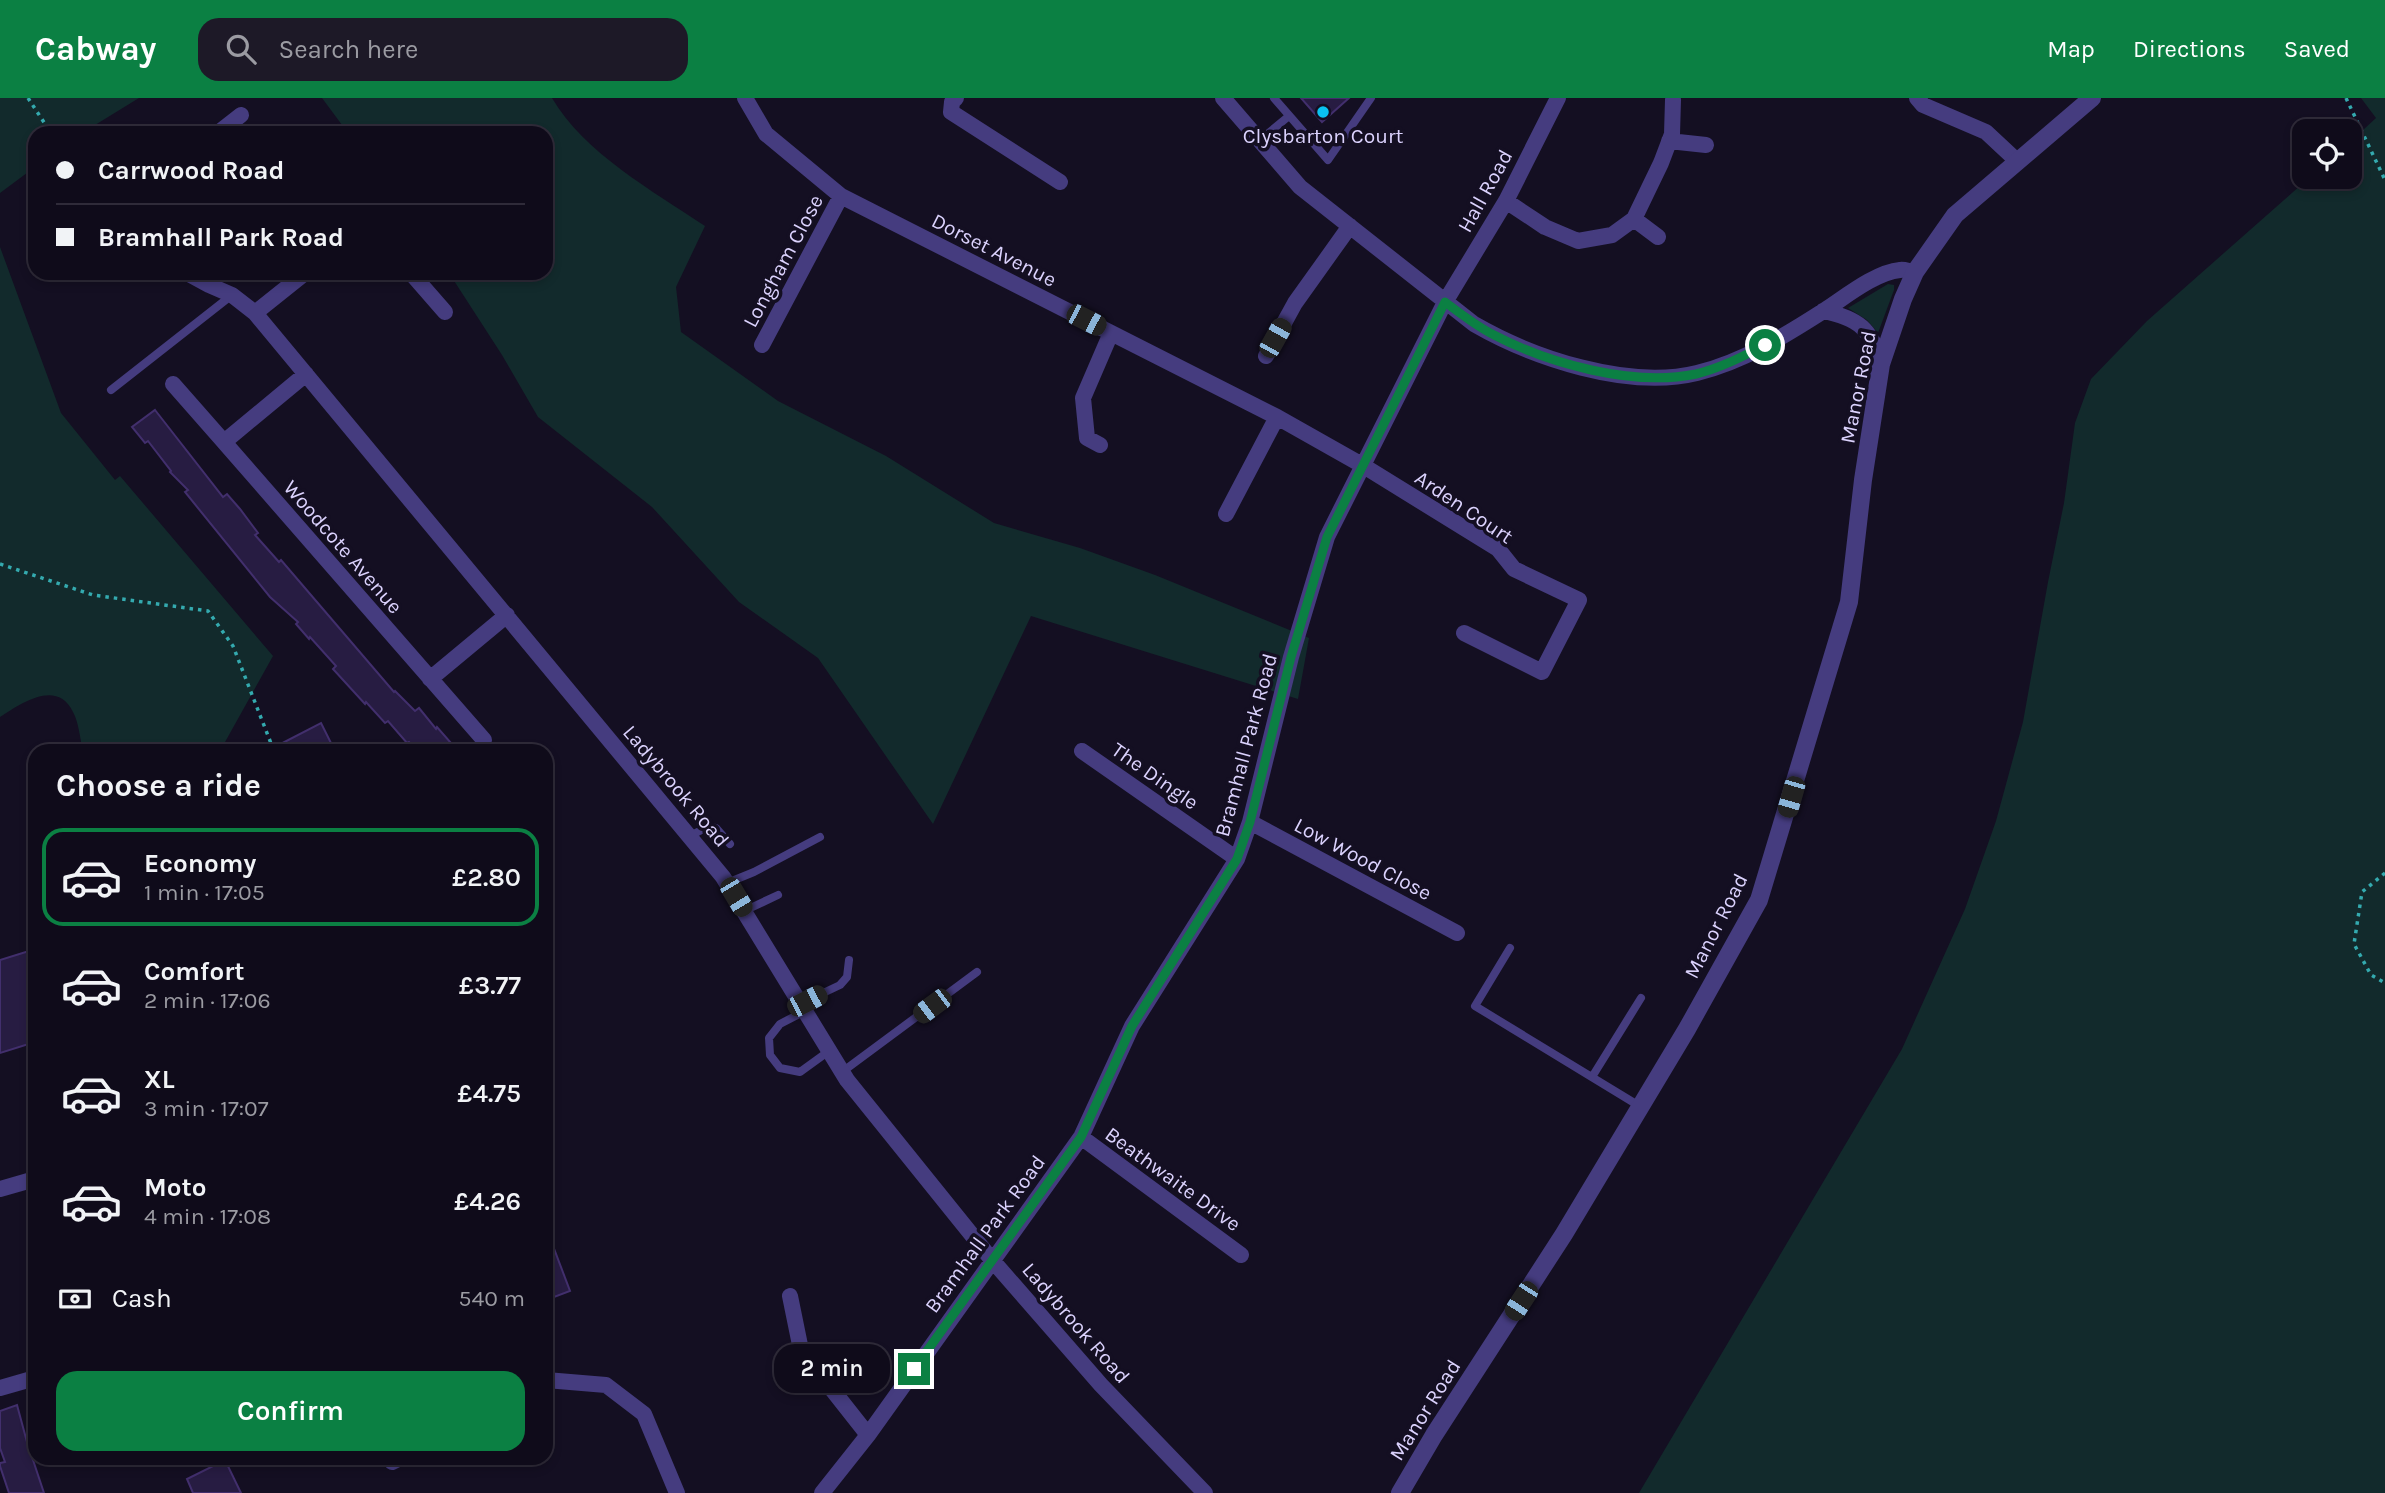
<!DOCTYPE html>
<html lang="en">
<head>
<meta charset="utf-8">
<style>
  :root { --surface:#0f0b1a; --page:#1d1927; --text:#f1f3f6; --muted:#9b9ba2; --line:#2f2b39; --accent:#0b8043 }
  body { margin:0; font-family:Karla,sans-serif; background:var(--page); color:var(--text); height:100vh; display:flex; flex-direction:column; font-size:26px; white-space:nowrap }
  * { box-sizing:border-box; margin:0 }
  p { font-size:23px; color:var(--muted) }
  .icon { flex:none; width:38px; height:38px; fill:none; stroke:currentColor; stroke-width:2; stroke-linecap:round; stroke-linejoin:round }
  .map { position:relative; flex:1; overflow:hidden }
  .panel { position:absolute; left:28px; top:646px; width:525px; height:721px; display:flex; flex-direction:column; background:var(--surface); border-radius:21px; box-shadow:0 4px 10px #0003,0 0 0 2px var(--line) }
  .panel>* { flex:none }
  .banner { position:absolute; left:28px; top:28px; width:525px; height:154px; border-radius:21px; box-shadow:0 4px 10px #0003,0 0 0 2px var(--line); display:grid; align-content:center; height:154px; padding:0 28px; background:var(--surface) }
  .tools { position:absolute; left:2292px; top:21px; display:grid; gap:14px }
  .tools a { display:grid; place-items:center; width:70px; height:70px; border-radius:14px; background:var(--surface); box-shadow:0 4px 10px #0003,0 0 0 2px var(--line); font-size:35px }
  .end { position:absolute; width:32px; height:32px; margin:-16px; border:9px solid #0b8043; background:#fff; box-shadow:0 0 0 4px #fff }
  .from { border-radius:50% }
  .bubble { position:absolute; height:49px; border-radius:21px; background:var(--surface); box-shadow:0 4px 10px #0003,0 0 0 2px var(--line); font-size:23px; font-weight:600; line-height:49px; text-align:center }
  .car { position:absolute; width:21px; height:42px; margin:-21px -10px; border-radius:9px; box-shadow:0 0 5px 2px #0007; background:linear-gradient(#222 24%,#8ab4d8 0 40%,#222 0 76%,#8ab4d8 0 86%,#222 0) }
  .banner b { display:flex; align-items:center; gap:24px; height:66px; font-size:26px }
  .banner b+b { border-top:2px solid var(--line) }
  .banner i { width:18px; height:18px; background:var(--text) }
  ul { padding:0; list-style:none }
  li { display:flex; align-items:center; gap:21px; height:98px; margin:0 14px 10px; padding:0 14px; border:4px solid transparent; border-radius:21px }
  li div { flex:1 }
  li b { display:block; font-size:26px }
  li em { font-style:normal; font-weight:600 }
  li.on { border-color:var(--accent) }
  li>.icon { width:63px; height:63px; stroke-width:1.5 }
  h2 { padding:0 28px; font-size:32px; line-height:84px }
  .pay { display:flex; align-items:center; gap:18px; height:77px; padding:0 28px; font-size:26px }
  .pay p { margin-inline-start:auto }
  .cta { display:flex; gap:14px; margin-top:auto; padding:14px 28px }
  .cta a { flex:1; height:80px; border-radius:21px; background:var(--accent); color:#fff; font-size:28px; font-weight:600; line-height:80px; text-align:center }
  header { display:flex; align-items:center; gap:42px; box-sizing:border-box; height:98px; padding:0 35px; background:var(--accent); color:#fff }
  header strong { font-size:33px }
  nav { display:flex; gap:38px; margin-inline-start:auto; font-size:24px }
  .search { width:490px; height:63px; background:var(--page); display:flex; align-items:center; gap:18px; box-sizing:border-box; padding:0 24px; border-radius:21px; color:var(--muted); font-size:26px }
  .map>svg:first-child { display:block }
</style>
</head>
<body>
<header>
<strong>Cabway</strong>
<div class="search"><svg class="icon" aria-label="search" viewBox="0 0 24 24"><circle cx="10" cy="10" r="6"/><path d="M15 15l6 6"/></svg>Search here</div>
<nav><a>Map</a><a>Directions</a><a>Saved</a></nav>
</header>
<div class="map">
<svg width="2385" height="1395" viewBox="0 0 2385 1395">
  <rect width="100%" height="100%" fill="#140f22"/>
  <path fill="#122a2c" d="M0 0H139L82 35H35V69L0 95Z
    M322 0H552C584 55 653 93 705 128L676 189 681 234 778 303 886 358 994 425 1080 450 1155 477 1309 540 1298 601 1031 518 933 726 818 560 739 504 652 409 538 319 502 257 449 175H546V35H348Z
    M2361 0H2385V1395H1639L1902 951 1965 811 1996 723 2023 624 2048 484 2064 405 2075 325 2091 281 2147 223 2310 79H2350V44L2376 20Z
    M0 149 61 315 115 382 120 378 273 558 220 653H83C80 641 79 625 73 614 57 580 20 606 0 619Z
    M1888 186 1894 187V192L1878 235 1867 222 1848 210Z"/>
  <path fill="#271c42" stroke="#422f6d" stroke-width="2" d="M1301 0H1349L1322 24Z
    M155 312 223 399 227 396 240 411 258 435 255 437 279 464 281 462 394 594 395 593 415 613 419 610 436 631 437 629 458 653H417L409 644 407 645 388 623 385 625 366 604 365 606 333 571 336 568 310 539 309 541 296 526 298 524 270 499 185 394 188 392 170 374 171 373 148 343 145 345 132 329Z
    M321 625 332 647 321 653H267Z
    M29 853 35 872V944L0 955V862Z
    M547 1132 570 1193 546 1202V1133Z
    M17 1307 27 1344 44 1395H9L0 1368V1365L5 1364 0 1350V1313Z
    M225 1362 241 1395H193L187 1381Z"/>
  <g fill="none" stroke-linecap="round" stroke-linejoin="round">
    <path stroke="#34aaaf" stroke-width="3.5" stroke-dasharray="3.5 5" stroke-linecap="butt" d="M28 0 51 35
      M2346 0 2385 82
      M0 466 93 497 208 513 233 548 274 653
      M2385 775 2362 794 2354 846 2371 877 2385 885"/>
    <path stroke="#453c7f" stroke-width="8" d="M1274 0 1328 62 1371 0
      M1260 42 1289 18
      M111 292 232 197
      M690 738 709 728 716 730 730 746
      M727 785 754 774 820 739
      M744 813 778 797
      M1510 850 1475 908 1641 1009
      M800 906 840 887 847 879 849 862
      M805 913 780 926 769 940 770 957 780 970 800 974 829 953
      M842 974 977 874
      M1592 979 1641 900"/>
    <path stroke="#453c7f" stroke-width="16" d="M745 0 766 36 841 98 1277 319 1362 367 1498 451 1514 471 1579 502 1542 574 1464 535
      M956 0 952 4 951 14 1060 84
      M1223 0 1300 89 1474 226C1533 260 1628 292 1697 275 1743 264 1786 237 1825 212 1845 199 1876 174 1900 172 1904 171 1911 174 1915 174
      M1917 0 1923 7 1986 34 2016 62
      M218 35 241 17
      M1669 43 1706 47
      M1506 103 1545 129 1578 143 1612 137 1634 121 1661 65 1672 36 1673 2
      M1634 121 1658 139
      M187 175 209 187 232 197 255 215 723 779 847 982 992 1162 1101 1287 1205 1395
      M385 175H390
      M411 175 445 214
      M1823 213C1858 220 1872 231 1881 266
      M255 215 305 175
      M762 247 841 98
      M1266 258 1295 205 1350 128
      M306 276 224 344 484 642
      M173 286 224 344
      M1100 347 1087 340 1083 300 1111 235
      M1226 416 1277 319
      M430 581 507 517
      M1082 653 1237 761
      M1250 724 1457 835
      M1081 1039 1241 1157
      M0 1091 35 1081
      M790 1198 801 1252 868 1337
      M546 1282 606 1287 644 1316 677 1395
      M0 1290 35 1280
      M392 1364 400 1360
      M822 1395 868 1337 1081 1039 1132 928 1237 761 1250 724 1291 559 1327 439 1445 204 1506 103 1558 0"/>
    <path stroke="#453c7f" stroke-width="18" d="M1400 1395 1434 1337 1564 1136 1687 931 1759 802 1849 504 1863 382 1881 266 1903 201 1915 174 1955 117 2092 0"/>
  </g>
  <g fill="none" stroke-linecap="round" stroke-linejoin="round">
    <path stroke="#0b8043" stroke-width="9" d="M914 1271 1081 1039 1132 928 1237 761 1250 724 1291 559 1327 439 1445 204C1461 216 1476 228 1494 237 1550 266 1633 289 1696 276 1721 270 1743 258 1765 247"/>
  </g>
  <circle fill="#0ac2f1" stroke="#140f22" stroke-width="2.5" cx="1323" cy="14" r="7"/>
  <g text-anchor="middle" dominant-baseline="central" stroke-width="7" stroke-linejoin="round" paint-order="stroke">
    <g font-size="21" fill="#dbd2fd" stroke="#140f22">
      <text x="1323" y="38">Clysbarton Court</text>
    </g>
    <g font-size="21" fill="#dbd2fd" stroke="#140f22">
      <text transform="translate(1485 93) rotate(-61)">Hall Road</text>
      <text transform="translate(994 152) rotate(27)">Dorset Avenue</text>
      <text transform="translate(783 163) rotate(-62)">Longham Close</text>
      <text transform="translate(1858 289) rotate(-79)">Manor Road</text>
      <text transform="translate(1464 409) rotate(34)">Arden Court</text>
      <text transform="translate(343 449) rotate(49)">Woodcote Avenue</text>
      <text transform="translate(1246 647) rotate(-75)">Bramhall Park Road</text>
      <text transform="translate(1155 678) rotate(35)">The Dingle</text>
      <text transform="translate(676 688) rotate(50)">Ladybrook Road</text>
      <text transform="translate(1363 761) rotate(28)">Low Wood Close</text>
      <text transform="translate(1716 828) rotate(-63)">Manor Road</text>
      <text transform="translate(1173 1081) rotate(36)">Beathwaite Drive</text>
      <text transform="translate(985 1136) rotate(-54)">Bramhall Park Road</text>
      <text transform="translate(1076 1225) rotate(49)">Ladybrook Road</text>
      <text transform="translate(1425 1312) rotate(-58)">Manor Road</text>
    </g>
  </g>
</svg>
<div class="tools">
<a><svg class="icon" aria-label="locate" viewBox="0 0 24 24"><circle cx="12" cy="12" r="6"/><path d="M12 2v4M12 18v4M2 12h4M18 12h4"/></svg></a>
</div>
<i class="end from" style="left:1765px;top:247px"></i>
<i class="end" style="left:914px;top:1271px"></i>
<div class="bubble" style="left:774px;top:1246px;width:116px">2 min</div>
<i class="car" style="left:1086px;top:222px;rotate:117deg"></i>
<i class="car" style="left:1275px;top:240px;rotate:29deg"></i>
<i class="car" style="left:1791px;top:699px;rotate:196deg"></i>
<i class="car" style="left:736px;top:799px;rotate:149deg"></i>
<i class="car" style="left:807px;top:903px;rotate:63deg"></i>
<i class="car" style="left:932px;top:908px;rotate:233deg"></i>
<i class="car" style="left:1521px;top:1203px;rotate:213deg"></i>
<div class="banner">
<b><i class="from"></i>Carrwood Road</b>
<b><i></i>Bramhall Park Road</b>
</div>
<section class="panel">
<h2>Choose a ride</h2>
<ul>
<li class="on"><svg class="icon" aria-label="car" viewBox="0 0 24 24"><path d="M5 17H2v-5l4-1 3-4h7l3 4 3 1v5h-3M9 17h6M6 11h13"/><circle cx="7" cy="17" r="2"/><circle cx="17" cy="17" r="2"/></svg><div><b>Economy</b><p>1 min · 17:05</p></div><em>£2.80</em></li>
<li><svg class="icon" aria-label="car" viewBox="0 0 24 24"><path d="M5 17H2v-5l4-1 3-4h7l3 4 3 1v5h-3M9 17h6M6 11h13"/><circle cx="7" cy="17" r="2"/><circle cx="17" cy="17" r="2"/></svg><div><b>Comfort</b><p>2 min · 17:06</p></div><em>£3.77</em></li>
<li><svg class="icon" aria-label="car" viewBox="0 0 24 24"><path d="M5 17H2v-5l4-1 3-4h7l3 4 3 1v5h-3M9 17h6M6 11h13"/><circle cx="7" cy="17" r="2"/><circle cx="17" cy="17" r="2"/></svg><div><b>XL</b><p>3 min · 17:07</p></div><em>£4.75</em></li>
<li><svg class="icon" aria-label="car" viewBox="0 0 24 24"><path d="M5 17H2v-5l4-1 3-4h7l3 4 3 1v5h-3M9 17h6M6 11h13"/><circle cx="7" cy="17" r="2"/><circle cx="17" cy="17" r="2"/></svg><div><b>Moto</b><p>4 min · 17:08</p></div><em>£4.26</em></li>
</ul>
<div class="pay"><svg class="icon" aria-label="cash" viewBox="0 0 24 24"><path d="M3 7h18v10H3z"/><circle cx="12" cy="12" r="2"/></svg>Cash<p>540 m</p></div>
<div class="cta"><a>Confirm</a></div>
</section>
</div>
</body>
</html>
